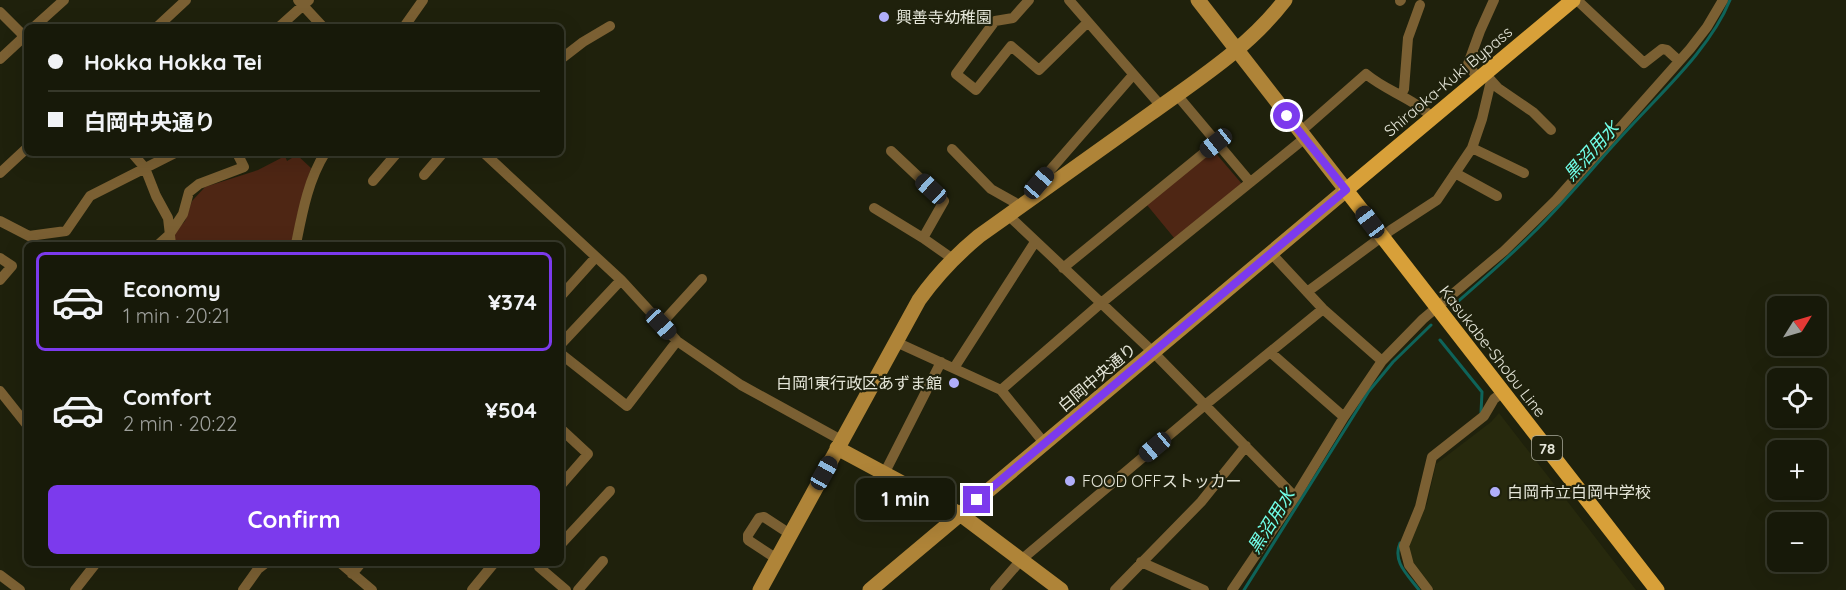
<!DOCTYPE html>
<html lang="en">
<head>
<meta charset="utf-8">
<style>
  :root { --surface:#171909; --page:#202212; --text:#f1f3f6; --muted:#9ea09c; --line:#36382a; --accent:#7c3aed }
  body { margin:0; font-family:Quicksand,"Noto Sans JP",sans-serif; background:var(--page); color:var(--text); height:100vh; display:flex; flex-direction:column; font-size:22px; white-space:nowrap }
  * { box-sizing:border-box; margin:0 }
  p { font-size:20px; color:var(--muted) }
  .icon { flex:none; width:33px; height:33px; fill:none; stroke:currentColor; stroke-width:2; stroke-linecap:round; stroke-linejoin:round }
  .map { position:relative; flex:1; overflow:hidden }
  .panel { position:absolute; left:24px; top:242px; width:540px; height:324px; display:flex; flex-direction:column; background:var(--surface); border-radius:9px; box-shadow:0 6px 24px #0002,0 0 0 2px var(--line) }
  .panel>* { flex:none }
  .hud { position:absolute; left:24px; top:24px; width:540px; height:132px; border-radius:9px; box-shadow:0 6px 24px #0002,0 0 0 2px var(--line); display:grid; align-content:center; height:132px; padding:0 24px; background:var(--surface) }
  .needle { width:39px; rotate:53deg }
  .fabs { position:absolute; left:1767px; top:296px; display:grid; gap:12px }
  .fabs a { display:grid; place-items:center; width:60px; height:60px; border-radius:9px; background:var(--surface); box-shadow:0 6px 24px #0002,0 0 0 2px var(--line); font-size:30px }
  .end { position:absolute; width:27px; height:27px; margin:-14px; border:8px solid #7c3aed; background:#fff; box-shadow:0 0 0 3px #fff }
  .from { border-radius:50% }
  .bubble { position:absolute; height:42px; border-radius:9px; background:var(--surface); box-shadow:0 6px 24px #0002,0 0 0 2px var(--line); font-size:20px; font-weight:700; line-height:42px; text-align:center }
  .car { position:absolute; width:18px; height:36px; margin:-18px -9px; border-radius:8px; box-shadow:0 0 4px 2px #0007; background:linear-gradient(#222 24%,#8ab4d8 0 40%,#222 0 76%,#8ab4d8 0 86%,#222 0) }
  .hud b { display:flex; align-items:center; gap:21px; height:57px; font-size:22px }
  .hud b+b { border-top:2px solid var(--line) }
  .hud i { width:15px; height:15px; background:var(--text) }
  ul { padding:10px 0 0; list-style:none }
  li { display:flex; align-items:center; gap:18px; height:99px; margin:0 12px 9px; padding:0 12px; border:3px solid transparent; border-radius:9px }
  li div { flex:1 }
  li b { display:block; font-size:22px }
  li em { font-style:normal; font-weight:700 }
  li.current { border-color:var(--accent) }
  li>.icon { width:54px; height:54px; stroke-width:1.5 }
  .button { display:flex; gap:12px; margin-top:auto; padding:12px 24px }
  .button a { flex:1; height:69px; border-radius:9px; background:var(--accent); color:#fff; font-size:24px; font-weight:700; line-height:69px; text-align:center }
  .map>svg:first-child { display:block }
</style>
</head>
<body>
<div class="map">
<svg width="1846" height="590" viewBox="0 0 1846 590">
  <rect width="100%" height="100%" fill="#1f210c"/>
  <path fill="#27290d" d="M1499 413 1636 590H1434L1411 562 1408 543 1427 504 1436 464 1491 422Z"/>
  <path fill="#4e2614" d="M1213 150 1242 184 1175 239 1147 205Z
    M297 155 311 168 297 216 293 244H176L173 234 185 221 192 201 205 187 258 170 285 156 287 161Z"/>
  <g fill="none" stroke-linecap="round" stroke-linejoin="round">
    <path stroke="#0e645a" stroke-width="3" d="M1454 305C1480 282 1507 259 1532 234 1567 200 1597 162 1631 126 1665 89 1711 47 1730 0
      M1440 340 1482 392 1481 413
      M1400 543C1392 562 1408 575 1419 590
      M1244 590 1369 391 1393 362 1431 325"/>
    <path stroke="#7b6033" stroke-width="10" d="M298 0 323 27
      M1029 0 1013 18 995 21 956 74 976 90 1011 46 1039 70 1088 22
      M1069 0 1161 106
      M1577 0 1644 63 1662 49 1667 50 1679 61
      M1400 1 1401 0
      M0 12 27 39
      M34 27 64 0
      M157 27 186 0
      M279 27 309 0
      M404 27 423 0
      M0 59 27 34
      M561 59 583 42 610 26
      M1489 78 1498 88 1533 112 1551 130
      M1478 79 1468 64 1480 31 1494 0
      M1177 95 1250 182
      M1401 95 1404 89 1408 38 1420 5
      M1300 132 1366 74C1386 91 1413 98 1433 118
      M1472 148 1524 173
      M952 149 991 189 1021 206
      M891 151 944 201 923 238 953 259
      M132 153 145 168 156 196 168 218 171 244
      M484 153 621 280 677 341 741 385 841 440
      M0 173 27 148
      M1455 173 1497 196
      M424 175 443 153
      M373 181 397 153
      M1039 194 1037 190 1039 183 1133 75
      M874 208 923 238
      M1008 215 1153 352 1295 497
      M0 221 29 236 66 231 90 196 175 153
      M159 244 169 235 183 214 189 192 199 184 244 167 237 153
      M296 244C302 214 308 180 325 153
      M1270 252 1323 309 1382 361
      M0 258 12 266 0 280
      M1063 268 1216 143
      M1307 292 1391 230 1437 200 1472 148 1482 119 1491 81
      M561 296 596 257
      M661 324 702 279
      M896 342 1001 390 1045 444
      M561 344 621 280
      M1270 352 1344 417
      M561 354 627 406 677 341
      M954 368 1035 242
      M1001 390 1100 304 1305 138
      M0 391 27 425
      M561 429 588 454 561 485
      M884 474 941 362
      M561 544 610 491
      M777 559 748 540V535L759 518 764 517 790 534
      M339 562 372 590
      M544 562 539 567 566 590
      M1141 562 1204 590
      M352 574 362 562
      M0 575 20 590
      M75 590 97 562
      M243 590 258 569 267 562
      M472 590 495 562
      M578 590 603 561
      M995 590 1021 560 1205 405 1323 309
      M1115 590 1201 502 1246 446
      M1232 590 1295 497 1344 417 1382 361 1423 319 1504 251 1556 200 1690 49 1707 27 1723 0
      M1428 590 1409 565 1404 546 1420 507 1432 457 1484 416 1494 399 1503 392"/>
    <path stroke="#af8438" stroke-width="15" d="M837 448 960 514 1061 590
      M760 590 919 300C936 276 956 255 979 236 1036 195 1093 155 1150 114 1198 79 1248 48 1285 0
      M870 590 1346 190 1198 0"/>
    <path stroke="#d8a039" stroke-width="15" d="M1573 0 1346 190 1657 590"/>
  </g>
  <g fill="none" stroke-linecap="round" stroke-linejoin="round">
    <path stroke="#7c3aed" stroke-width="8" d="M977 500 1346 190 1287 116"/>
  </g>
  <g fill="#b0aefa" stroke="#1f210c" stroke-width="2">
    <circle cx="884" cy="17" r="6"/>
    <circle cx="954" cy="383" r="6"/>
    <circle cx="1070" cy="481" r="6"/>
    <circle cx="1495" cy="492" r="6"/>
  </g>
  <g text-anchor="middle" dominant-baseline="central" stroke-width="4.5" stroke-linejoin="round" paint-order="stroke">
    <rect fill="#1f210c" stroke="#aaab9c" stroke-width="1.5" x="1532" y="436" width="30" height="24" rx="4.5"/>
    <g font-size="15" font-weight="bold" fill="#e5e6d9">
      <text x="1547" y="448">78</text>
    </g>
    <g font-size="16" fill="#e5e6d9" stroke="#1f210c" text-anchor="start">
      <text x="896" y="17">興善寺幼稚園</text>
      <text x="942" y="383" text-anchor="end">白岡1東行政区あずま館</text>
      <text x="1082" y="481">FOOD OFFストッカー</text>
      <text x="1507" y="492">白岡市立白岡中学校</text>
    </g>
    <g font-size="16" fill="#e5e6d9" stroke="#1f210c">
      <text transform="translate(1448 81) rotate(-40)">Shiraoka-Kuki Bypass</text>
      <text transform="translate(1493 351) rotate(52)">Kasukabe-Shobu Line</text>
      <text transform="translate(1097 377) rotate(-40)">白岡中央通り</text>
    </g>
    <g font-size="18" font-style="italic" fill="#70fee8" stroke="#1f210c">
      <text transform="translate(1591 151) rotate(-48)">黒沼用水</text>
      <text transform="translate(1271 521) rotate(-58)">黒沼用水</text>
    </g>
  </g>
</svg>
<div class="fabs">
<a><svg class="needle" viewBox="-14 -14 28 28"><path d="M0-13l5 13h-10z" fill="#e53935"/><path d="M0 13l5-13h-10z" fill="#9ea09c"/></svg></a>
<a><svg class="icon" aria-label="locate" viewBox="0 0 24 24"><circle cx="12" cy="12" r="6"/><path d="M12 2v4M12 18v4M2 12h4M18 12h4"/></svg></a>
<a>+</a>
<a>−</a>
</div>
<i class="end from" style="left:1287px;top:116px"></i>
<i class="end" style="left:977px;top:500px"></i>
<div class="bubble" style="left:856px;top:478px;width:99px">1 min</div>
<i class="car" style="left:1216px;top:143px;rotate:231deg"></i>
<i class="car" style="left:1039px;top:183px;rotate:41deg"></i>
<i class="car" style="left:931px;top:189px;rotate:313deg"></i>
<i class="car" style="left:1370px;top:222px;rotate:323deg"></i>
<i class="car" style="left:661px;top:324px;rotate:137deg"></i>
<i class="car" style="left:1155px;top:447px;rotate:230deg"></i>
<i class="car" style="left:824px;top:473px;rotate:29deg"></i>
<div class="hud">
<b><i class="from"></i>Hokka Hokka Tei</b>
<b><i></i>白岡中央通り</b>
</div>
<section class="panel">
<ul>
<li class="current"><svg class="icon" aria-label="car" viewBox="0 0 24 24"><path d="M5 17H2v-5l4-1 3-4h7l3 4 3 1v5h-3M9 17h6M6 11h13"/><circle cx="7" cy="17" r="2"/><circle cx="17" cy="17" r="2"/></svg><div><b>Economy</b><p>1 min · 20:21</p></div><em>¥374</em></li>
<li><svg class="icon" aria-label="car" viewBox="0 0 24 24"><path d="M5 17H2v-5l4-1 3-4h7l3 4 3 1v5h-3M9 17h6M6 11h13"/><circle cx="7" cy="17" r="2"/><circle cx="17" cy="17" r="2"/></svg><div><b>Comfort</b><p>2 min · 20:22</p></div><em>¥504</em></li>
</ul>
<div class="button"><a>Confirm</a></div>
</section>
</div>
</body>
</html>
